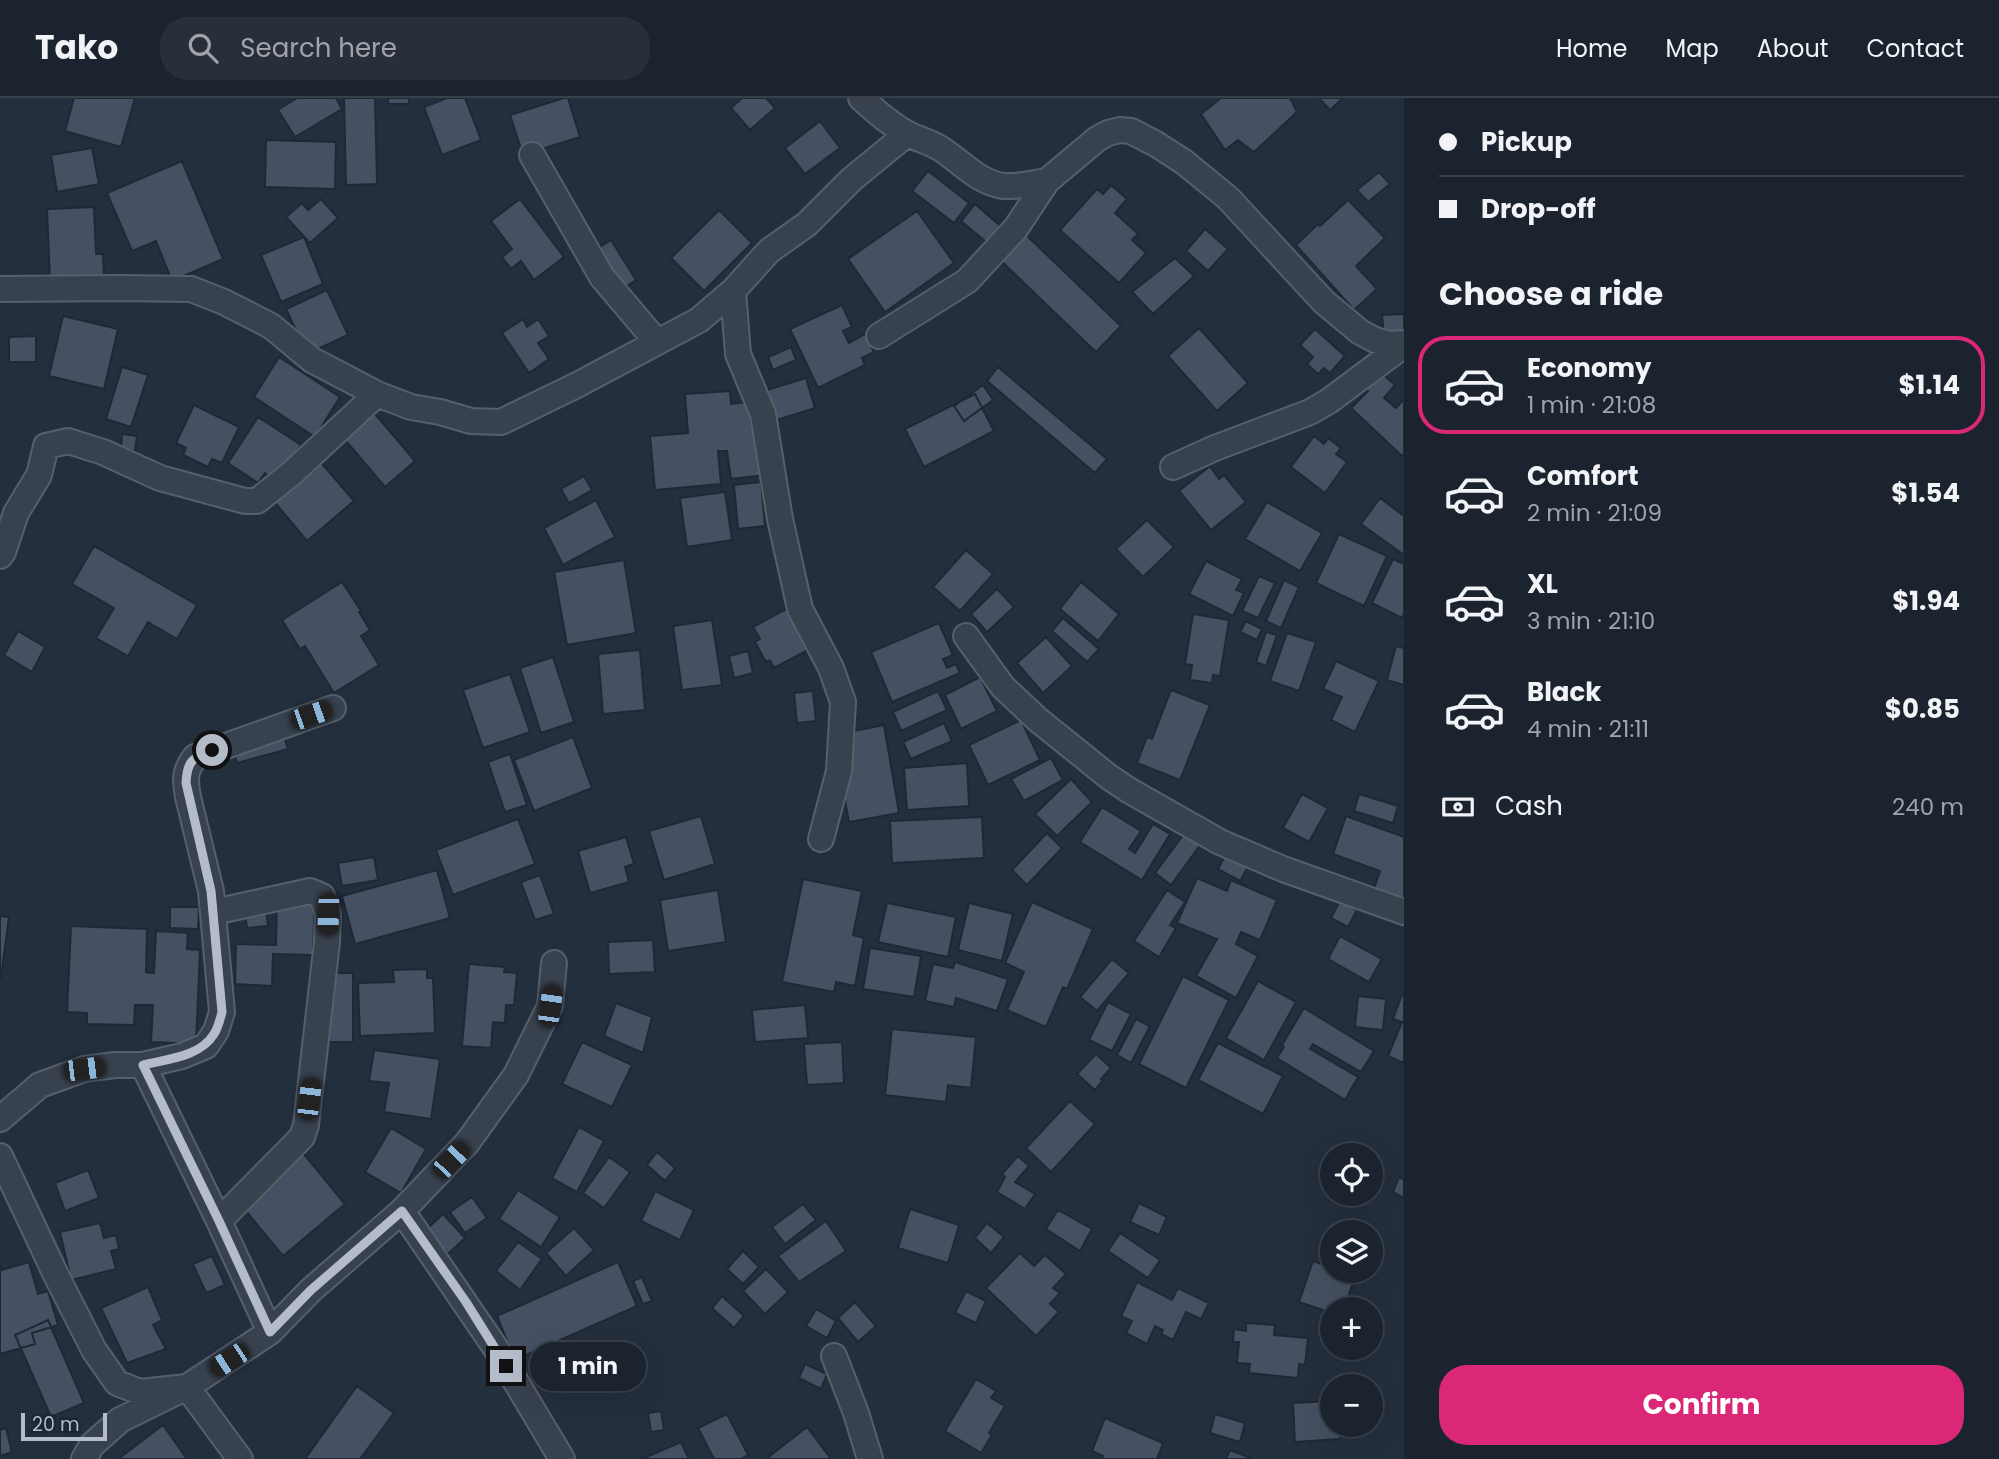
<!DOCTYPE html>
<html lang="en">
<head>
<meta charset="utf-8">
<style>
  :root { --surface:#1b232e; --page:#282f3a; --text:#f1f3f6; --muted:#a0a4aa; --line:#39404a; --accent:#db2777 }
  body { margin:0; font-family:Poppins,sans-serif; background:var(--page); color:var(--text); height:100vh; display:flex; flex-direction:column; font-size:26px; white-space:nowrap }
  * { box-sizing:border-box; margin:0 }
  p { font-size:23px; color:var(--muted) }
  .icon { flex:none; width:38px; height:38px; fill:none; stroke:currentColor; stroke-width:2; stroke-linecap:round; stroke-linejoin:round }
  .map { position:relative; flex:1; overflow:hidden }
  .drawer { display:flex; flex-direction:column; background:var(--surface); width:595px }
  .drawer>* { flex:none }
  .guide { display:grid; align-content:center; height:154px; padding:0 35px; background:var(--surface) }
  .controls { position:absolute; left:1320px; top:1045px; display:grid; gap:14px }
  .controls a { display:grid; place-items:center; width:63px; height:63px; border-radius:50%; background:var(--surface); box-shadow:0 7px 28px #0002,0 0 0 2px var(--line); font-size:35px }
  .scale { position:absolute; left:21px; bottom:18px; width:86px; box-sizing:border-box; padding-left:7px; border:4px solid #b4bcc9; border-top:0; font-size:19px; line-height:24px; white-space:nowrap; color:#b4bcc9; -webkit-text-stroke:5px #1d2633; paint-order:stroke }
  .end { position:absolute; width:32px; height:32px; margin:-16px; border:9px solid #b4bcc9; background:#111; box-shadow:0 0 0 4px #111 }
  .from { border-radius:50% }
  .bubble { position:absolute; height:49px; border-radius:24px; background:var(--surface); box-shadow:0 7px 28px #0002,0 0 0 2px var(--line); font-size:23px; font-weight:700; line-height:49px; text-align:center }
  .car { position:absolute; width:21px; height:42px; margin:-21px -10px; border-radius:9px; box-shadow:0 0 5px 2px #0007; background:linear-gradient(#222 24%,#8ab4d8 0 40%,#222 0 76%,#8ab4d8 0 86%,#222 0) }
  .guide b { display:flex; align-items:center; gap:24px; height:66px; font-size:26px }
  .guide b+b { border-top:2px solid var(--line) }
  .guide i { width:18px; height:18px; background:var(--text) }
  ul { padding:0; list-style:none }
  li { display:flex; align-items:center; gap:21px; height:98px; margin:0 14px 10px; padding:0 21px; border:4px solid transparent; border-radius:28px }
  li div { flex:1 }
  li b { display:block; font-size:26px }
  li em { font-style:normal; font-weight:700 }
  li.selected { border-color:var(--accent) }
  li>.icon { width:63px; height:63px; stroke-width:1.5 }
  h2 { padding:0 35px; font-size:32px; line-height:84px }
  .pay { display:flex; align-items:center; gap:18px; height:77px; padding:0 35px; font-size:26px }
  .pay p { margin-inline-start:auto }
  .cta { display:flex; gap:14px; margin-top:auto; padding:14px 35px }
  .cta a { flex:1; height:80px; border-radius:28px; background:var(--accent); color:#fff; font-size:28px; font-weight:700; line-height:80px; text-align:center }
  header { display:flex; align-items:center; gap:42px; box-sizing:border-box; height:98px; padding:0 35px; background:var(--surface); border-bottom:2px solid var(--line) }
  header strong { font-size:33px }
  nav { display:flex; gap:38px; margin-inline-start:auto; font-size:24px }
  .search { width:490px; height:63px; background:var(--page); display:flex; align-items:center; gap:18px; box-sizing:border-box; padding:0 24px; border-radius:28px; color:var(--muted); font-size:26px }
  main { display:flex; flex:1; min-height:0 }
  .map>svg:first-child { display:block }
</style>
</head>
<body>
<header>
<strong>Tako</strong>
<div class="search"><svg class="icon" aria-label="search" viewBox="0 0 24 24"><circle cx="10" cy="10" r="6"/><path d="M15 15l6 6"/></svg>Search here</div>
<nav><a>Home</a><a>Map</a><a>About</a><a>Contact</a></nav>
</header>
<main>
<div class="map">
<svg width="1404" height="1361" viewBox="0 0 1404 1361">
  <rect width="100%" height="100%" fill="#242f3e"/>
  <path fill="#455162" stroke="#1f2835" stroke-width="2" d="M74 0H135L121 49 65 33Z
    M297 0H336L342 11 295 39 278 12Z
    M344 0H375L377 86 346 87Z
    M388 0H409V6H388Z
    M447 0H465L481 42 442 57 424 9Z
    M564 0H568L580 39 523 57 510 17Z
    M742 0H766L775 10 750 32 731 10Z
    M1221 0H1290L1297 14 1254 54 1238 42 1225 52 1201 16Z
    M1319 0H1343L1330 12Z
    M820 23 840 50 805 76 785 50Z
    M266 42 336 44 335 91 265 89Z
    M92 50 99 86 57 94 51 57Z
    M182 63 223 161 172 183 156 143 132 153 107 95Z
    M928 73 969 105 954 125 912 93Z
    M1379 74 1390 86 1368 104 1357 92Z
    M1111 87 1127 101 1115 115 1138 136 1132 142 1146 155 1119 185 1060 132 1097 91 1103 96Z
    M321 101 338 120 310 145 286 119 302 105 308 112Z
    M520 101 564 159 534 182 521 163 511 171 502 159 512 151 491 123Z
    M1348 102 1385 140 1356 168 1377 191 1354 212 1296 147 1318 126 1320 128Z
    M975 106 1005 132 991 148 961 123Z
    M94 109 96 156H103L104 180 50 183 47 111Z
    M719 112 752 145 704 193 671 160Z
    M917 113 954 165 885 214 848 161Z
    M1205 131 1228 151 1208 173 1186 153Z
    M1024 135 1121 228 1096 254 999 161Z
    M304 139 323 186 281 204 261 157Z
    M611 142 636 182 617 195 591 155Z
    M1175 160 1194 178 1153 216 1132 194Z
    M327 192 348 237 307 256 286 211Z
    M842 207 852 229 843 233 849 245 865 236 874 254 862 260 865 267 818 290 790 231Z
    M1404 216V237L1384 238 1382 217Z
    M63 218 118 231 104 291 49 278Z
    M523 221 527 229 538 221 549 238 538 245 549 261 529 275 502 235Z
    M1199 230 1248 285 1217 313 1168 258Z
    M1315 231 1345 258 1330 275 1324 270 1318 276 1307 266 1313 259 1300 247Z
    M36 238V264H9V239Z
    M791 249 796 262 773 272 768 259Z
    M279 259 340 299 315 339 254 299Z
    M122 269 148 277 131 329 106 321Z
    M998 269 1107 361 1095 375 987 283Z
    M1379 273 1395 287 1384 300 1396 310 1404 301V356L1402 358 1351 310 1368 293 1364 290Z
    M806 280 815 310 777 322 767 292Z
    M983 287 993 302 964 323 954 308Z
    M730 293 731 306 758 303 766 377 731 381 727 353H718L721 386 655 392 650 338 688 335 685 296Z
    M975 296 994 333 924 369 905 331Z
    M194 307 239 329 222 365 212 361 208 369 183 357 186 350 176 345Z
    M370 310 415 363 385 389 340 336Z
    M258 319 301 347 277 383 265 375 258 385 228 365Z
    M122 336 137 338 135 353 121 352Z
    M1314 338 1324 346 1328 340 1341 350 1336 356 1347 364 1325 395 1291 369Z
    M318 361 354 403 307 443 272 401Z
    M1210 368 1219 381 1224 377 1246 404 1211 432 1179 393Z
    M584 378 592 392 569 405 561 391Z
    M761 384 765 428 738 431 734 387Z
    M725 394 732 442 687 449 680 400Z
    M1380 400 1404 418V457L1361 426Z
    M596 402 615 439 563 467 544 430Z
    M1267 404 1322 435 1300 473 1245 441Z
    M1147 422 1174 449 1143 479 1116 451Z
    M1339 436 1387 458 1364 508 1316 485Z
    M94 448 197 507 177 541 148 524 128 558 96 540 114 510 72 486Z
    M966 452 993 476 960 513 933 489Z
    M1393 461 1404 466V516L1402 520 1372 505Z
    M624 462 636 535 567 547 554 474Z
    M1206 463 1242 481 1236 492 1244 495 1233 518 1189 496Z
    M1259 478 1275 485 1258 520 1242 513Z
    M1284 482 1299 489 1281 530 1266 523Z
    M342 484 361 513 359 514 370 532 361 538 379 567 334 595 305 548 300 551 282 522Z
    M1081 484 1119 516 1098 543 1060 511Z
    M997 491 1014 509 987 534 971 516Z
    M788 510 810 551 774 570 770 562 766 564 755 544 760 541 753 529Z
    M1193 516 1229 522 1220 578 1213 577 1212 585 1190 582 1192 567 1185 566Z
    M1063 520 1099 551 1087 564 1052 533Z
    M712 522 722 587 682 592 673 528Z
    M1246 523 1262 531 1257 542 1240 534Z
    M939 525 953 557 943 561 947 570 956 566 960 575 892 604 871 554Z
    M18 533 45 549 32 574 4 557Z
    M1266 534 1277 537 1266 568 1256 564Z
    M1287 535 1316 544 1299 593 1270 583Z
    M1046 539 1072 568 1043 595 1017 565Z
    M1396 548 1404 550V587L1387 582Z
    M640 552 645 612 603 616 598 556Z
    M748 553 753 575 734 580 729 558Z
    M553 559 574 624 541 635 520 570Z
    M1336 563 1379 583 1355 634 1331 622 1342 599 1323 591Z
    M510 576 530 634 483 650 463 592Z
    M980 579 997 613 961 631 945 597Z
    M1171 592 1210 607 1180 682 1137 665 1147 639 1152 641Z
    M813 593 816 623 797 625 794 595Z
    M938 593 947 612 901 633 893 614Z
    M1021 622 1040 662 988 687 969 647Z
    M944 625 952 643 911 661 903 644Z
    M884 627 899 715 849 724 833 637Z
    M283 636 288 651 237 665 233 651Z
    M573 639 592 690 534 713 514 662Z
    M510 656 527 707 505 714 488 664Z
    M1051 660 1063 682 1024 703 1011 681Z
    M967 665 969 708 907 712 904 670Z
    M1071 681 1092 704 1057 738 1035 716Z
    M1302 696 1328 710 1309 744 1283 730Z
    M1359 696 1398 708 1393 725 1354 713Z
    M1102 709 1141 733 1129 751 1135 755 1153 726 1170 736 1142 782 1080 744Z
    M701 718 715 766 664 782 649 733Z
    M1346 718 1404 739V801L1402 806 1372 796 1380 773 1333 756Z
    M982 719 984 760 892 765 890 723Z
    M518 721 535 766 453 797 436 752Z
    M1190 728 1206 739 1171 787 1155 775Z
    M1047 735 1062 750 1027 787 1012 772Z
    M626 739 634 766 625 769 629 784 590 795 578 753Z
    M1226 756 1248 769 1240 783 1218 771Z
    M374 759 378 782 342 788 338 765Z
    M437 772 450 820 355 846 342 798Z
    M540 777 554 816 535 822 521 784Z
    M1197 780 1227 793 1231 782 1277 802 1260 842 1241 834 1236 846 1258 858 1236 900 1196 878 1217 841 1177 825Z
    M803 781 862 793 853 837 864 840 855 888 836 884 834 894 782 884Z
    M718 792 726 844 668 853 660 802Z
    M1167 792 1185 804 1170 827 1176 830 1159 859 1134 843Z
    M277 801 315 802 313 857 273 856 272 888 235 886 236 846 276 847Z
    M1340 803 1357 812 1348 829 1331 820Z
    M1032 804 1093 831 1067 891 1063 889 1046 929 1007 912 1024 874 1005 865Z
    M887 805 956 819 948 859 878 844Z
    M969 805 1013 816 1002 863 958 852Z
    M170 809H199L198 831 170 830Z
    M266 811 268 828 247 830 245 814Z
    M0 818 9 819 1 880H0Z
    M71 828 147 831 146 874 154 875 156 833 188 835 187 851 200 852 196 946 151 944 153 907H135L134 927 87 926V915L67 914Z
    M1340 838 1382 861 1369 884 1328 861Z
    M653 842 655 874 609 876 608 844Z
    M870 850 921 858 914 899 863 891Z
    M1112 861 1129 875 1097 913 1080 899Z
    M955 864 1008 881 997 913 956 900 954 909 925 903 933 866 953 870Z
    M469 866 505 869 504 874 517 875 514 907H506L505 925 493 924 491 950 462 948Z
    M427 871V880H433L435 935 360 938 358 885 394 884 393 872Z
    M328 875H353V944H328Z
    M1183 878 1229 902 1186 990 1139 966Z
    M1258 883 1296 904 1264 962 1226 940Z
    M1404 891V965L1388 958 1402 924 1393 921Z
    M1358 898 1386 901 1383 932 1355 929Z
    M1108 904 1131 916 1112 953 1089 942Z
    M616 905 652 919 643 955 604 938Z
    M805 907 808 940 755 944 752 912Z
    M1304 910 1374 953 1361 974 1313 946 1310 951 1358 979 1345 1002 1277 960 1284 949 1282 947Z
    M1136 921 1150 928 1131 965 1117 957Z
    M892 931 976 939 971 990 948 987 946 1004 885 997Z
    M582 944 632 967 612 1009 562 986Z
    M842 944 844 985 807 987 804 946Z
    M1218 945 1283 978 1263 1016 1198 982Z
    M374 952 440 961 431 1021 384 1014 389 985 369 983Z
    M1096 956 1111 970 1101 981 1103 982 1095 992 1077 976Z
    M1070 1003 1095 1026 1051 1074 1026 1050Z
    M579 1029 604 1043 577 1094 552 1080Z
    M391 1030 426 1051 401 1095 365 1074Z
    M657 1054 675 1070 665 1083 647 1067Z
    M303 1055 345 1106 283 1158 241 1107Z
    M1018 1058 1029 1068 1015 1084 1035 1096 1025 1111 997 1094 1005 1079 1002 1076Z
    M609 1059 630 1074 604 1110 583 1095Z
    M88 1072 99 1100 65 1113 55 1085Z
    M1399 1079 1404 1082V1100L1393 1094Z
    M518 1092 560 1119 541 1149 499 1121Z
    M655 1093 694 1112 680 1142 641 1123Z
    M472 1099 487 1120 465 1135 450 1114Z
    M1139 1105 1167 1119 1159 1137 1130 1124Z
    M803 1106 816 1122 785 1146 772 1129Z
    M910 1111 959 1127 948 1165 898 1150Z
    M1058 1112 1092 1131 1080 1153 1046 1131Z
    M443 1116 465 1140 448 1156 426 1132Z
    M826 1123 846 1153 799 1184 778 1158Z
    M100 1125 104 1140 116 1137 119 1151 111 1153 116 1171 71 1182 60 1134Z
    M987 1125 1004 1139 991 1155 975 1140Z
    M574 1130 594 1152 566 1178 546 1155Z
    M1120 1135 1160 1162 1148 1180 1108 1153Z
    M518 1144 542 1161 520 1192 496 1173Z
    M743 1153 759 1169 743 1186 727 1171Z
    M1020 1155 1034 1168 1045 1157 1066 1176 1053 1190 1060 1195 1050 1206 1059 1214 1036 1238 986 1190Z
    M212 1158 225 1187 206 1195 193 1166Z
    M1313 1163 1332 1170V1172H1340L1355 1178 1344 1211H1332V1215L1299 1204Z
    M29 1164 38 1196 48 1193 58 1227 32 1235 35 1246 0 1256V1165L2 1172Z
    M618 1164 637 1208 515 1262 497 1218Z
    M766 1171 788 1194 765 1216 743 1193Z
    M642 1179 652 1203 643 1206 633 1183Z
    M1137 1184 1172 1202 1178 1190 1209 1205 1201 1221 1186 1214 1173 1242 1161 1236 1163 1232 1155 1228 1147 1246 1126 1235 1132 1223 1121 1218Z
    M148 1189 162 1222 153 1227 166 1251 127 1265 101 1210Z
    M966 1193 986 1203 976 1225 955 1215Z
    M722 1198 744 1218 734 1230 712 1210Z
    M855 1204 876 1228 858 1244 838 1220Z
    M816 1211 836 1223 827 1240 806 1228Z
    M48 1222 84 1305 51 1319 15 1237Z
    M1246 1225 1275 1227 1274 1237 1308 1240 1305 1267 1299 1266 1298 1280 1249 1275 1250 1266 1237 1265 1239 1244H1233L1234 1231 1246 1233Z
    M805 1266 827 1276 821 1291 799 1280Z
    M976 1281 996 1293 991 1300 1005 1308 989 1335 992 1337 981 1355 945 1333Z
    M357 1288 394 1315 360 1361H305Z
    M1332 1303V1326H1340V1341L1295 1344 1293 1305Z
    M661 1313 664 1332 651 1334 648 1315Z
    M727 1316 748 1357 741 1361H714L698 1330Z
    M1215 1316 1245 1325 1240 1344 1210 1335Z
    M1105 1320 1163 1345 1157 1361H1102L1103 1358 1092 1353Z
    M163 1327 187 1361H118Z
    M807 1329 831 1361H766Z
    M6 1330 12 1354 0 1358V1332Z
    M681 1344 689 1361H642Z
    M1230 1352 1253 1361H1226Z"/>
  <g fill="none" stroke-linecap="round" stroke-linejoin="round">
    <g stroke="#565f6c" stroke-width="28">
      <path id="street" d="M861 0C875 13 891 27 908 36 918 41 929 44 938 49 960 62 978 85 1004 88 1018 89 1033 85 1047 83
        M532 57 602 179 657 244
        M0 191 122 190 191 191 224 204 271 228 312 262 377 296 411 309 440 314 471 323 501 324 577 287 699 222 733 193 769 153 807 126 852 81 907 36
        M733 193 738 256 763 316 780 421 800 511 831 570 843 604 839 673 821 741
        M879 238 967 183 1016 130 1047 83 1097 41 1108 35 1120 32 1131 33 1156 46 1184 64 1228 100 1324 204 1360 234 1375 242 1389 246 1404 245
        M1173 369 1215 350 1310 314 1329 303 1404 247
        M0 458 3 454 16 415 39 377 46 348 68 343 103 354 160 380 245 403H257L292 375 377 296
        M966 538 1003 589 1037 621 1109 679 1130 693 1220 744 1283 771 1404 814
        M214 814 310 793 322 798 328 816 327 844 306 1027 302 1039 219 1123
        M143 967 219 1123 270 1234
        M0 1021 40 987 84 971 115 967H143L182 958 206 948 216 933 222 914 211 793 188 699C185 681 184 674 195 659L333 610
        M0 1058 56 1177 94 1252 117 1285 140 1294 187 1289 240 1361
        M402 1113 495 1249 562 1361
        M834 1258 856 1315 870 1361
        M84 1361 92 1347 120 1322 187 1289 270 1234 311 1192 402 1113 467 1045 516 977 550 908 554 865"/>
    </g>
    <use href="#street" stroke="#38414e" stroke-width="24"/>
  </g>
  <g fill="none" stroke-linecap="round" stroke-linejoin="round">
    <path stroke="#b4bcc9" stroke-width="9" d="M212 652C193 660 187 662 186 685L211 793 222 914C220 922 218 930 214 936 200 959 167 961 143 967L219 1123 270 1234 311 1192 402 1113 466 1204 506 1268"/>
  </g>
</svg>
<div class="controls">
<a><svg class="icon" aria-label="locate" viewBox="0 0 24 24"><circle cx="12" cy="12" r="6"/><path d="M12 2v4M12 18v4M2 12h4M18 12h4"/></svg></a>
<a><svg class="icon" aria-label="layers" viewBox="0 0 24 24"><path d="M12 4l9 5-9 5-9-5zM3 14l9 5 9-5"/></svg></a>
<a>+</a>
<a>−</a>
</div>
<div class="scale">20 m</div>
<i class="end from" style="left:212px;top:652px"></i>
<i class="end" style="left:506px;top:1268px"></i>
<div class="bubble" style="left:530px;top:1244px;width:116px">1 min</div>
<i class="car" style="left:311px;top:617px;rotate:71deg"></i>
<i class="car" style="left:328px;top:816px;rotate:182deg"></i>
<i class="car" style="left:550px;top:908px;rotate:8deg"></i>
<i class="car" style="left:84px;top:971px;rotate:83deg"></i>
<i class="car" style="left:309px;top:1001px;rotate:7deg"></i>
<i class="car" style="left:451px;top:1062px;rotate:44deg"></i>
<i class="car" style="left:229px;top:1262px;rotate:237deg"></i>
</div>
<section class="drawer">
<div class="guide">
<b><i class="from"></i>Pickup</b>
<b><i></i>Drop-off</b>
</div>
<h2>Choose a ride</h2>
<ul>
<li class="selected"><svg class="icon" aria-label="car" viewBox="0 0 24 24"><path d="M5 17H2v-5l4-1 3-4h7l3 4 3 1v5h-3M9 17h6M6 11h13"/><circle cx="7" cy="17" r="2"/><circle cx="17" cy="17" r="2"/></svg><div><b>Economy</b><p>1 min · 21:08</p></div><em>$1.14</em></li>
<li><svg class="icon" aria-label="car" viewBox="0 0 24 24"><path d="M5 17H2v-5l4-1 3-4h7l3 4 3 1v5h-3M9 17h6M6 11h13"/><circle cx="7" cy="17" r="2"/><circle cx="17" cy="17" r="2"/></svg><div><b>Comfort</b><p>2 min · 21:09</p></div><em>$1.54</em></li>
<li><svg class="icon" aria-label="car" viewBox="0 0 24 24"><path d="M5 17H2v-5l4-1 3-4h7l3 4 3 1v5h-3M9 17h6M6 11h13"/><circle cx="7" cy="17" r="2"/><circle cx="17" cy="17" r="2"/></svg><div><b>XL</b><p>3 min · 21:10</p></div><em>$1.94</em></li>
<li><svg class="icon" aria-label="car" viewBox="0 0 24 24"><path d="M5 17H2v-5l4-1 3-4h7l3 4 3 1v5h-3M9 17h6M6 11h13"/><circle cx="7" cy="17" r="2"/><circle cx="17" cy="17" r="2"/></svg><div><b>Black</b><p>4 min · 21:11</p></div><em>$0.85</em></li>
</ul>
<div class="pay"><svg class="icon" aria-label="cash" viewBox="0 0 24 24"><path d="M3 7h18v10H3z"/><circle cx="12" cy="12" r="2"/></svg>Cash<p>240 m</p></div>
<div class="cta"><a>Confirm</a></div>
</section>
</main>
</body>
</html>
